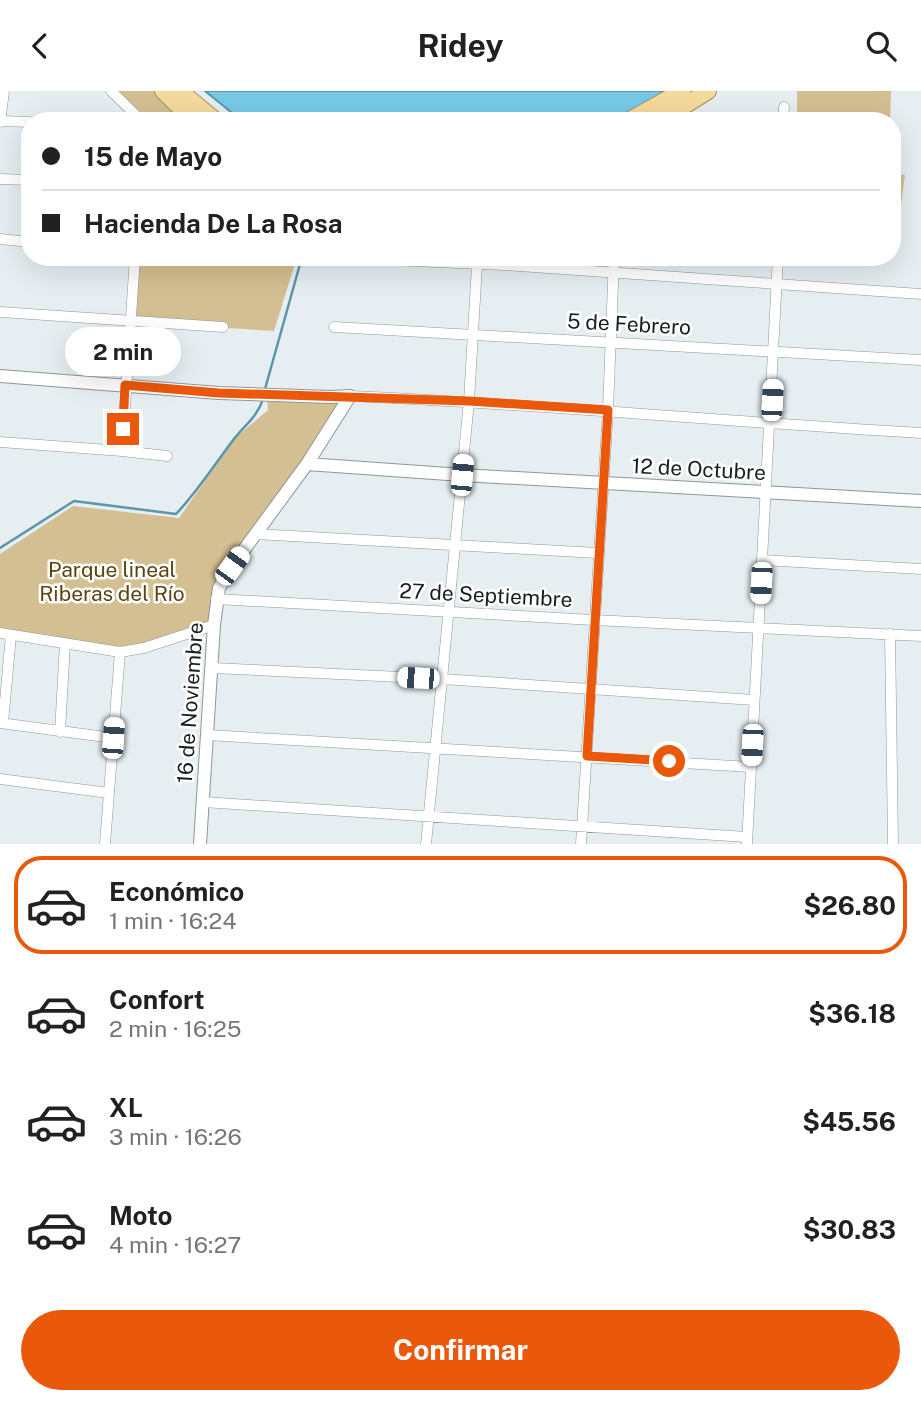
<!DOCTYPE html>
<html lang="es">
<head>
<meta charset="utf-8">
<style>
  :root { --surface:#fff; --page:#f2f2f2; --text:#202124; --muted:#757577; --line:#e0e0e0; --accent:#ea580c }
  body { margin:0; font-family:"Public Sans",sans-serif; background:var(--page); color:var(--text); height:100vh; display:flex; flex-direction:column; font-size:26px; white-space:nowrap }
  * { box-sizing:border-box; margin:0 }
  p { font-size:23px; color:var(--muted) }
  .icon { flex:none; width:38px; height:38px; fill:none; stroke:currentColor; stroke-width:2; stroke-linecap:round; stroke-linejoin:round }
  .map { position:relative; height:753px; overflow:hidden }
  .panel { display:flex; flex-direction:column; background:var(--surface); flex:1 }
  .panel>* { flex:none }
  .guide { position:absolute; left:21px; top:21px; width:880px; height:154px; border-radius:28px; box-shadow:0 7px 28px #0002; display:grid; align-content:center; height:154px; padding:0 21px; background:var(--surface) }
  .end { position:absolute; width:32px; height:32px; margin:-16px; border:9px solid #ea580c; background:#fff; box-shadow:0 0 0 4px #fff }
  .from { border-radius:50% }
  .bubble { position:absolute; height:49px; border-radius:24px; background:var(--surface); box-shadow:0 7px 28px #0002; font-size:23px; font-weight:700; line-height:49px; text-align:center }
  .car { position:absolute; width:21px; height:42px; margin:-21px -10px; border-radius:9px; box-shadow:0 0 5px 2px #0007; background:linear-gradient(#fff 24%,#345 0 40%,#fff 0 76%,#345 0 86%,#fff 0) }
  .guide b { display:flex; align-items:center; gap:24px; height:66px; font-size:26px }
  .guide b+b { border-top:2px solid var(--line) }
  .guide i { width:18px; height:18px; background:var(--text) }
  ul { padding:12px 0 0; list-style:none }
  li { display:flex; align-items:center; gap:21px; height:98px; margin:0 14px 10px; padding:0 7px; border:4px solid transparent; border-radius:28px }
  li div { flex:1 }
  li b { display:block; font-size:26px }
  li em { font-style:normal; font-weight:700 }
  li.selected { border-color:var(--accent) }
  li>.icon { width:63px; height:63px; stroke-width:1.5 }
  .button { display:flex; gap:14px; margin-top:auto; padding:14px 21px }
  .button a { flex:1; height:80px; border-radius:42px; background:var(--accent); color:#fff; font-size:28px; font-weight:700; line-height:80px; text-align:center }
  header { display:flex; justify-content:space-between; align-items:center; height:91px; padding:0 21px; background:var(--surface); font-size:32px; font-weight:700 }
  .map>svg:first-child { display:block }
</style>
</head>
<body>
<header><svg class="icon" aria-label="back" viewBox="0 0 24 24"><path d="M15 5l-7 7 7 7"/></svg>Ridey<svg class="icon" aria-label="search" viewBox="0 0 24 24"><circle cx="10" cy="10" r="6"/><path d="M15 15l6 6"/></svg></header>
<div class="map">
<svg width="921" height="753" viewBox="0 0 921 753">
  <rect width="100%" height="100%" fill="#e6eef1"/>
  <path fill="#d4bf92" d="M112 0H166L195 30H142Z
    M797 0H891L890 30H797Z
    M893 83 905 84 897 143H893Z
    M135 166H297L274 240 131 231Z
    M267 303 350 305 232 475 214 534 130 560 0 543V463L73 415 179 427 235 347 268 319Z"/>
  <path fill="#76c9e7" stroke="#5b96ab" stroke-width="2" d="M205 0H666L617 30H242Z"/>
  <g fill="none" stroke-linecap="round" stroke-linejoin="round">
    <path stroke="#5b96ab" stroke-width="2.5" d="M265 298 302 166
      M0 457 74 410 176 423C198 400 214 374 234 348 244 335 258 325 263 308"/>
    <g stroke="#8f9698" stroke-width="11">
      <path id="minor" d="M111 0 142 30
        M0 30 30 31
        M783 30 784 16
        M0 31 4 0
        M0 88 30 89
        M0 148 30 151
        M346 167 504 174 921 203
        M0 221 223 236
        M334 236 921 269
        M350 305C541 313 730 331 921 342
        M0 351 122 360 167 365
        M122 360 135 166
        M255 443 598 462
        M762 469 921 478
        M216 508 594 529 921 545
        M0 542 120 561 144 557 214 534
        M890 543 893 753
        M212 577 442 588 754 609
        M0 632 113 647
        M3 632 11 544
        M60 641 65 552
        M207 644 751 676
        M0 688 109 702
        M203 711 747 746
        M105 753 120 561
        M426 753 469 310 477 174
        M581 753 608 319 614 166
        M747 753 778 166"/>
    </g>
    <g stroke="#8f9698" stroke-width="14">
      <path id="tertiary" d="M0 285 219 302 330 306 350 305
        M307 373 462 384 921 410
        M200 753 214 534 219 497 232 475 307 373 350 305"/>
    </g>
    <g stroke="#a79260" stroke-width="18">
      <path id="trunk" d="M163 0 194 30
        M180 0 216 30
        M628 30 682 0
        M660 30 708 0"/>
    </g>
    <use href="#minor" stroke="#fff" stroke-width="10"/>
    <use href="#tertiary" stroke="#fff" stroke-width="12"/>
    <use href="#trunk" stroke="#f4da9c" stroke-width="16"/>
  </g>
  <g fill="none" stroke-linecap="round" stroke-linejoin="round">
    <path stroke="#ea580c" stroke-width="9" d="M123 338 125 294 219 302 469 310 608 319 587 665 669 670"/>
  </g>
  <g text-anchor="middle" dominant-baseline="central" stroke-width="5" stroke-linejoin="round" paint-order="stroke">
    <g font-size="21" fill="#1b1e1f" stroke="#fff">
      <text transform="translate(629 233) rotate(3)">5 de Febrero</text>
      <text transform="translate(699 378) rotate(3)">12 de Octubre</text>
      <text transform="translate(486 504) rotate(3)">27 de Septiembre</text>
      <text transform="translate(190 612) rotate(-86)">16 de Noviembre</text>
    </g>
    <g font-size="21" fill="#594511" stroke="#fff">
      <text x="112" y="478">Parque lineal<tspan x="112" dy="24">Riberas del Río</tspan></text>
    </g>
  </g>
</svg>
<i class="end from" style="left:669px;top:670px"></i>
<i class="end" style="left:123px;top:338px"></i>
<div class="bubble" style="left:65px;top:236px;width:116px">2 min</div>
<i class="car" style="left:772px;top:309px;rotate:3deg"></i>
<i class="car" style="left:462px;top:384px;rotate:5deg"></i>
<i class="car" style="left:232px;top:475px;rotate:36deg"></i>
<i class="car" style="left:761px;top:492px;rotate:183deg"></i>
<i class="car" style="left:418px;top:587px;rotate:273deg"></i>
<i class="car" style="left:113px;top:647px;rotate:4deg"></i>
<i class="car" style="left:752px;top:654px;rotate:183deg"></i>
<div class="guide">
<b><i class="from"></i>15 de Mayo</b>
<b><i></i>Hacienda De La Rosa</b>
</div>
</div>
<section class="panel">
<ul>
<li class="selected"><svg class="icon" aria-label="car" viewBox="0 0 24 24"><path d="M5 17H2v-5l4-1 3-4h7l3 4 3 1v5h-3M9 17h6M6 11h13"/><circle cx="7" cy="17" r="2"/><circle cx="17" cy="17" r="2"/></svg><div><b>Económico</b><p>1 min · 16:24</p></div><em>$26.80</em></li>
<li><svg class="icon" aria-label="car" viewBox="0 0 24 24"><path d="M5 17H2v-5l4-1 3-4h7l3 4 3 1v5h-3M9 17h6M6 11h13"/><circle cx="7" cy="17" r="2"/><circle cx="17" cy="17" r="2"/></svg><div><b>Confort</b><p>2 min · 16:25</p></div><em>$36.18</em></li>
<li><svg class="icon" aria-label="car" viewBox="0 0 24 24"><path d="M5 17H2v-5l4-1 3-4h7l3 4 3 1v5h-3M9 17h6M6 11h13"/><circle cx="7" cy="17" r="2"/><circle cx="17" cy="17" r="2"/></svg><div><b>XL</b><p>3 min · 16:26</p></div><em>$45.56</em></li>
<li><svg class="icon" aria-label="car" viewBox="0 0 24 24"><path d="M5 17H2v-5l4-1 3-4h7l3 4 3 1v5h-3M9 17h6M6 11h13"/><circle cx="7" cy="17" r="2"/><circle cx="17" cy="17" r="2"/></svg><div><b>Moto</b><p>4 min · 16:27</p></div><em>$30.83</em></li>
</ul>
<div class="button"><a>Confirmar</a></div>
</section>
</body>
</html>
